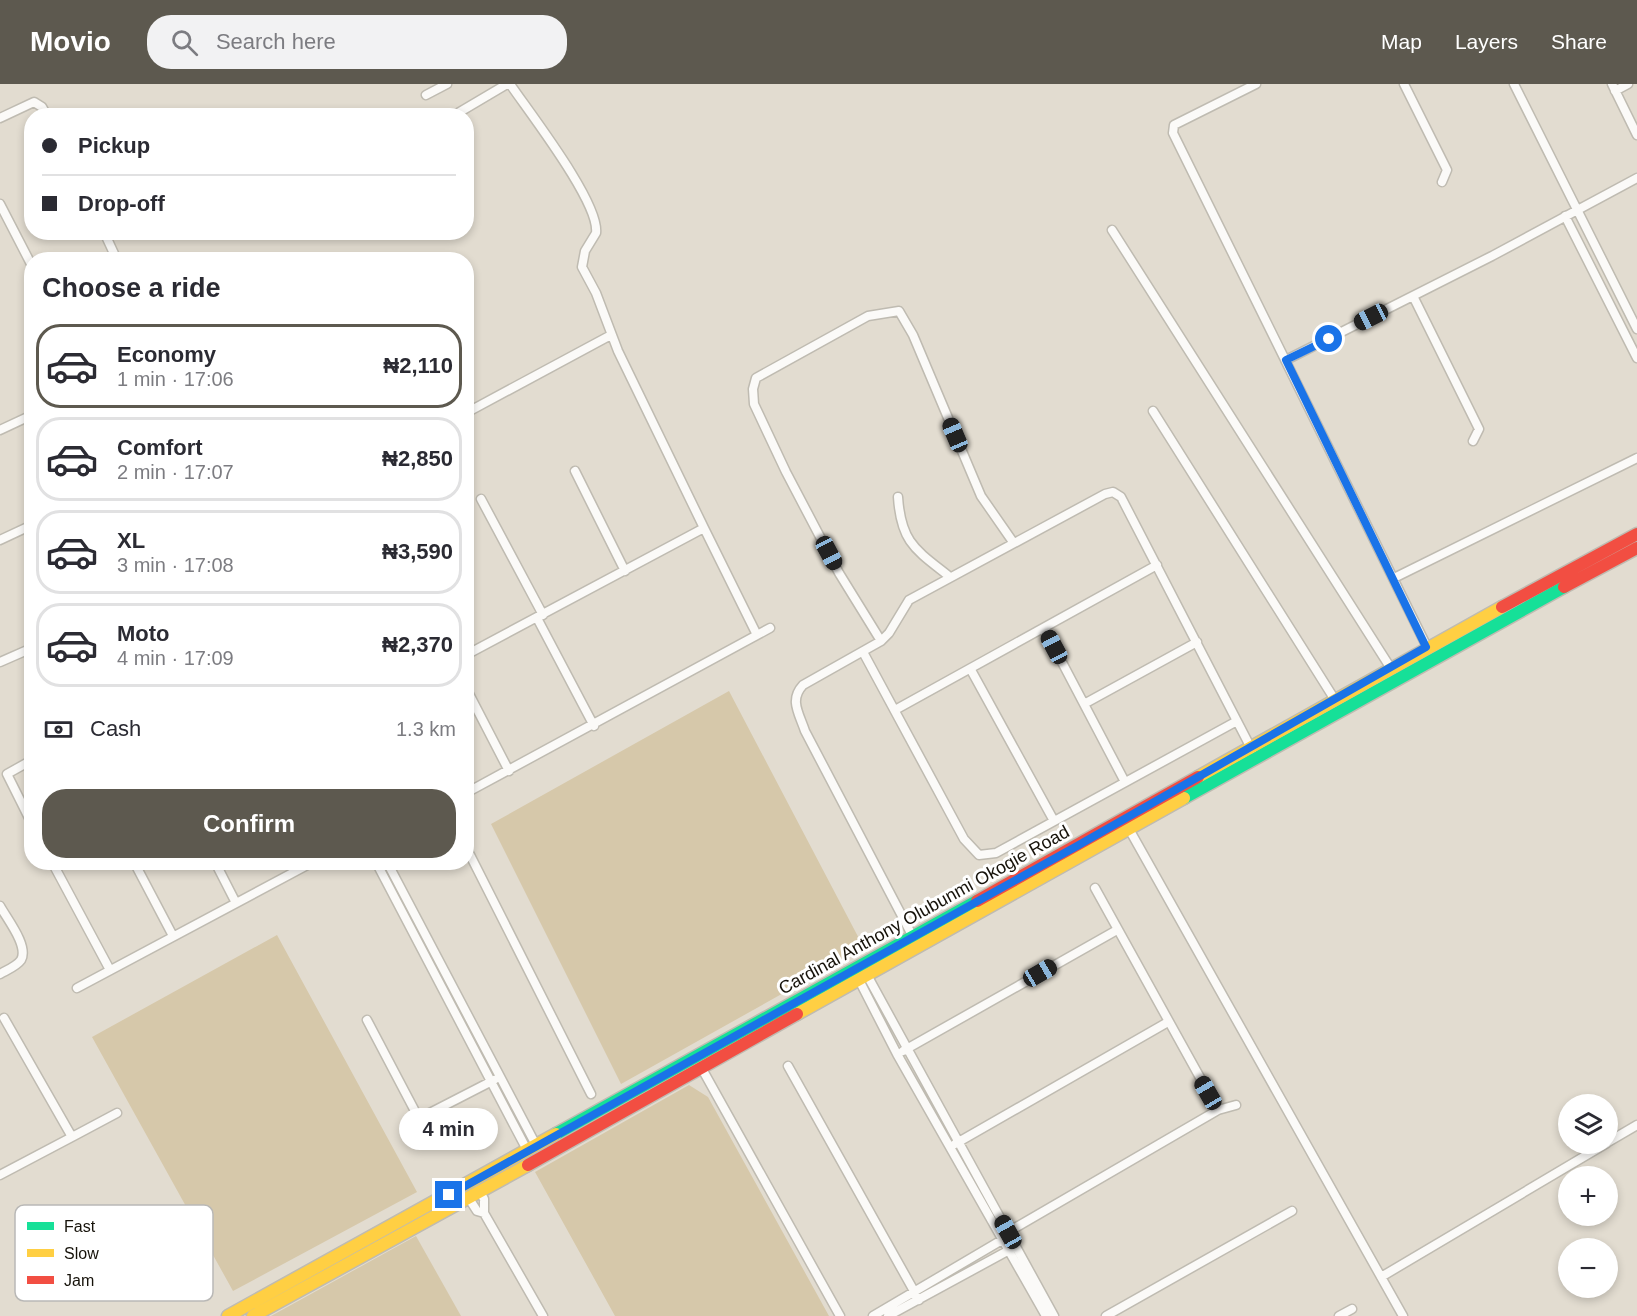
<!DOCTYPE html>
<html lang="en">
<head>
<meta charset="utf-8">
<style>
  :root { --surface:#fff; --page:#f2f2f3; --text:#2b2b33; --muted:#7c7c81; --line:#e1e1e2; --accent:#5d594f }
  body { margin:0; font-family:Arial,sans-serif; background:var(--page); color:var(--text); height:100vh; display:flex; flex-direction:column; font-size:22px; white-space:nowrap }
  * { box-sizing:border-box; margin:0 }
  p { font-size:20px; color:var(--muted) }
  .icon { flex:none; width:33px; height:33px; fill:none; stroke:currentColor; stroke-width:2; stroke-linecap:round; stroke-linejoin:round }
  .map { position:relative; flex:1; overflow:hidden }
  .sheet { position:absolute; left:24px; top:168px; width:450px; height:618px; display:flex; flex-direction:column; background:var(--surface); border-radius:24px; box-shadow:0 3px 9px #0003 }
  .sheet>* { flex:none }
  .hud { position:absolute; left:24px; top:24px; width:450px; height:132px; border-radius:24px; box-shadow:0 3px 9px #0003; display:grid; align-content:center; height:132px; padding:0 18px; background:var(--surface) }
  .controls { position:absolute; left:1558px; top:1010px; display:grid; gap:12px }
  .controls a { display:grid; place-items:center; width:60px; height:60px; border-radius:50%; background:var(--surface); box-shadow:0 3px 9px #0003; font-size:30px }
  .end { position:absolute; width:27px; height:27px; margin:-14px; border:8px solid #1a73e8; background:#fff; box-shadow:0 0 0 3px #fff }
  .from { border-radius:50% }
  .bubble { position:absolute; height:42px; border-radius:21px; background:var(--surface); box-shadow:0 3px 9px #0003; font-size:20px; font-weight:700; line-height:42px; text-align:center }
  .car { position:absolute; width:18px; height:36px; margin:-18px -9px; border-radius:8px; box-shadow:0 0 4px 2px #0007; background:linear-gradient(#222 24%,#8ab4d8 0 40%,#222 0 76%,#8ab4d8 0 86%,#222 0) }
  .hud b { display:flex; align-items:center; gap:21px; height:57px; font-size:22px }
  .hud b+b { border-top:2px solid var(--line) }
  .hud i { width:15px; height:15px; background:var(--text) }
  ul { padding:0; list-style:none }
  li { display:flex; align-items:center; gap:18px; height:84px; margin:0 12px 9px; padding:0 6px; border:3px solid var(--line); border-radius:24px }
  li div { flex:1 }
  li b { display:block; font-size:22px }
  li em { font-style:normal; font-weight:700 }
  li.on { border-color:var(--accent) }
  li>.icon { width:54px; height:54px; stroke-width:1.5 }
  h2 { padding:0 18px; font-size:27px; line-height:72px }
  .pay { display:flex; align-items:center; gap:15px; height:66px; padding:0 18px; font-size:22px }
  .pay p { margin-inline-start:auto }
  .cta { display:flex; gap:12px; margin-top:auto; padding:12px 18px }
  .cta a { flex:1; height:69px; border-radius:24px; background:var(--accent); color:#fff; font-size:24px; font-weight:700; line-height:69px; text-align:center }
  header { display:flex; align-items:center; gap:36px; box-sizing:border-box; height:84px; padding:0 30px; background:var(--accent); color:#fff }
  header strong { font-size:28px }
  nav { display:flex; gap:33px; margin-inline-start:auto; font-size:21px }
  .search { width:420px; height:54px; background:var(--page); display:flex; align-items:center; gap:15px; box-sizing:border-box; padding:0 21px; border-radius:24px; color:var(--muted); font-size:22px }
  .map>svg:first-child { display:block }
</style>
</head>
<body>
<header>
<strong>Movio</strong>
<div class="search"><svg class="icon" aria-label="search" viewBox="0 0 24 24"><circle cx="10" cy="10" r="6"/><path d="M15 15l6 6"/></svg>Search here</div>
<nav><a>Map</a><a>Layers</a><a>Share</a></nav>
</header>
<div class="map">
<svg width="1637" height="1232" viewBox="0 0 1637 1232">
  <rect width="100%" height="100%" fill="#e2dcd0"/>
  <path fill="#d6c8aa" d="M729 607 864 864 621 1000 491 740Z
    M277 851 417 1108 233 1207 92 953Z
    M689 1001 708 1013 829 1232H615L535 1088Z
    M416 1152 461 1232H271Z"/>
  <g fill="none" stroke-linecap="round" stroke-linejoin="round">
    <g stroke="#bfbbb1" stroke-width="11">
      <path id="street" d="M1256 0 1174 41 1173 49 1427 563
        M1404 0 1447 86 1442 98
        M1514 0 1637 245
        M1612 0 1637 51
        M1615 7 1628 0
        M426 11 447 0
        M453 32 507 0
        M0 34 34 18 42 23 47 32
        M0 120 32 182
        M1565 132 1637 274
        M1112 146 1390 583
        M104 148 117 176
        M1413 212 1479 345 1473 357
        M1286 276 1492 172 1637 94
        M1153 327 1335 616
        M466 329 611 251
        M0 346 32 331
        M575 387 625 487
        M898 413C901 459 916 466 950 493
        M481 415 543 531
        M704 444 757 551
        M0 456 32 441
        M1394 494 1637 374
        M537 534 594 642
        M1044 544 1125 698
        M881 557 839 489 786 388 754 320 753 305 756 294 868 232 899 227 913 251 981 412 1013 458
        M863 568 964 755 979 771 996 769 1237 637
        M466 571 704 444 618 267 596 209 582 183 585 167 596 149C600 119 529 28 510 0
        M0 578 32 564
        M971 586 1054 737
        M466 604 509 687
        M1084 620 1197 558
        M895 626 1157 481
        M32 676 7 690 32 740
        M466 709 770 544
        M1129 745 1403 1232
        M466 763 591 1010
        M52 778 110 886
        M134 778 173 852
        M215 778 236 819
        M376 778 527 1066
        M387 778 536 1061
        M1095 804 1218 1026
        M0 822C7 835 29 862 21 876 17 882 7 886 0 890
        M913 853 805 647C799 629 789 616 803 601L881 557 889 549 909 516 1105 410 1113 408 1121 413 1252 666
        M867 891 1054 1232
        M859 896 897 970 1046 1232
        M77 904 313 778
        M367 936 417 1031 422 1033 494 996
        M903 967 1117 846
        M788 982 919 1216
        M701 983 840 1232
        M72 1053 117 1029
        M1608 1058 1637 1041
        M955 1060 1168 938
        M0 1091 72 1053 4 934
        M479 1106 484 1115V1129L543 1232
        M468 1113 477 1127 484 1129
        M1008 1148 1218 1026 1236 1021
        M1381 1193 1607 1059
        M873 1232 1007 1153
        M888 1232 1013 1164
        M1106 1232 1292 1127
        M1339 1232 1352 1225"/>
    </g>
    <g stroke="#bfbbb1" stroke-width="15">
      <path id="fast" d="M1184 714 1564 503
        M556 1050 977 817"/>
    </g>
    <g stroke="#bfbbb1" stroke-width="15">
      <path id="slow" d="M1198 693 1502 523
        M797 930 1184 714
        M228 1232 556 1050
        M253 1232 528 1081"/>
    </g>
    <g stroke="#bfbbb1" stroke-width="15">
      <path id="jam" d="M1564 503 1637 464
        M1502 523 1637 450
        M977 817 1198 693
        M528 1081 797 930"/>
    </g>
    <use href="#street" stroke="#fbfaf8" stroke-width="8"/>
    <use href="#fast" stroke="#16e098" stroke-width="12"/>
    <use href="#slow" stroke="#ffcf43" stroke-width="12"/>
    <use href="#jam" stroke="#f24e42" stroke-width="12"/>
  </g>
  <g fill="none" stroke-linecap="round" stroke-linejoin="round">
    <path stroke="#1a73e8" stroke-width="8" d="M449 1111 1077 762 1426 563 1286 276 1329 255"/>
  </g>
  <g text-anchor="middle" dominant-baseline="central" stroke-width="6" stroke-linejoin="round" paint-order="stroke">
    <g font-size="18" fill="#16120a" stroke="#fff">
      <text transform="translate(924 826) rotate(-29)">Cardinal Anthony Olubunmi Okogie Road</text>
    </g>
  </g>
  <rect x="15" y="1121" width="198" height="96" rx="9" fill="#fff" stroke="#b9b8b6" stroke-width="1.5"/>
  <rect x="27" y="1138" width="27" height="8" fill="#16e098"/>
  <rect x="27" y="1165" width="27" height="8" fill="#ffcf43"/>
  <rect x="27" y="1192" width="27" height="8" fill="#f24e42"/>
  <g font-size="16" fill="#16120a">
    <text x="64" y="1148">Fast</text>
    <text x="64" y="1175">Slow</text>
    <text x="64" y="1202">Jam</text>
  </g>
</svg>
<div class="controls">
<a><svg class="icon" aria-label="layers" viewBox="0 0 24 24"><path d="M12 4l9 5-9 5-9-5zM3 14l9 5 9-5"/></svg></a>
<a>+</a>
<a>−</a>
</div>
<i class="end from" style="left:1329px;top:255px"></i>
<i class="end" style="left:449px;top:1111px"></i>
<div class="bubble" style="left:399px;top:1024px;width:99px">4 min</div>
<i class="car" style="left:1371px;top:233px;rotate:243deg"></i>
<i class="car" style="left:955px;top:351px;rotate:337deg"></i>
<i class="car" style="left:829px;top:469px;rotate:152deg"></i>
<i class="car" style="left:1054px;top:563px;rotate:332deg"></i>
<i class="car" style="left:1040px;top:889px;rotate:60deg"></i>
<i class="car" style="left:1208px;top:1009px;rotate:330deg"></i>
<i class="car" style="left:1008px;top:1148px;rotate:331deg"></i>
<div class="hud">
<b><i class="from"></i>Pickup</b>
<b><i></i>Drop-off</b>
</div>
<section class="sheet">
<h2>Choose a ride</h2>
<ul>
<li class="on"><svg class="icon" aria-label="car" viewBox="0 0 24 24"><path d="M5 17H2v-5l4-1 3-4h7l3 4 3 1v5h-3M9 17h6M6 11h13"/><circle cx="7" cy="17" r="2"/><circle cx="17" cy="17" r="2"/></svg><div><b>Economy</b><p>1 min · 17:06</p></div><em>₦2,110</em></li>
<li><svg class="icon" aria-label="car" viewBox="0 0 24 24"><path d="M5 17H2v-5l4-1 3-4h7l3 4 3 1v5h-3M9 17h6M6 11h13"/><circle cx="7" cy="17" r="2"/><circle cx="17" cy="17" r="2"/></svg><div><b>Comfort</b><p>2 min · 17:07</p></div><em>₦2,850</em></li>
<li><svg class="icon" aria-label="car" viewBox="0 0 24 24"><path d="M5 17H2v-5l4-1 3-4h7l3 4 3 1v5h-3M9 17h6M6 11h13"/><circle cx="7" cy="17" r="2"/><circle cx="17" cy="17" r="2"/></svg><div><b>XL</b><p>3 min · 17:08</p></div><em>₦3,590</em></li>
<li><svg class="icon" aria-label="car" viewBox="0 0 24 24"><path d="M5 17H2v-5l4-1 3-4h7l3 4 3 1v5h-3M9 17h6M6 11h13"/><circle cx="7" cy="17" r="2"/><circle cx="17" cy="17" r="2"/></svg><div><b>Moto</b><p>4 min · 17:09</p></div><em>₦2,370</em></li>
</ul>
<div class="pay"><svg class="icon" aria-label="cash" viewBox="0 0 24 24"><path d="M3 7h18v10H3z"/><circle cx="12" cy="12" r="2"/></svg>Cash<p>1.3 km</p></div>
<div class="cta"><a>Confirm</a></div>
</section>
</div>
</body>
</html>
